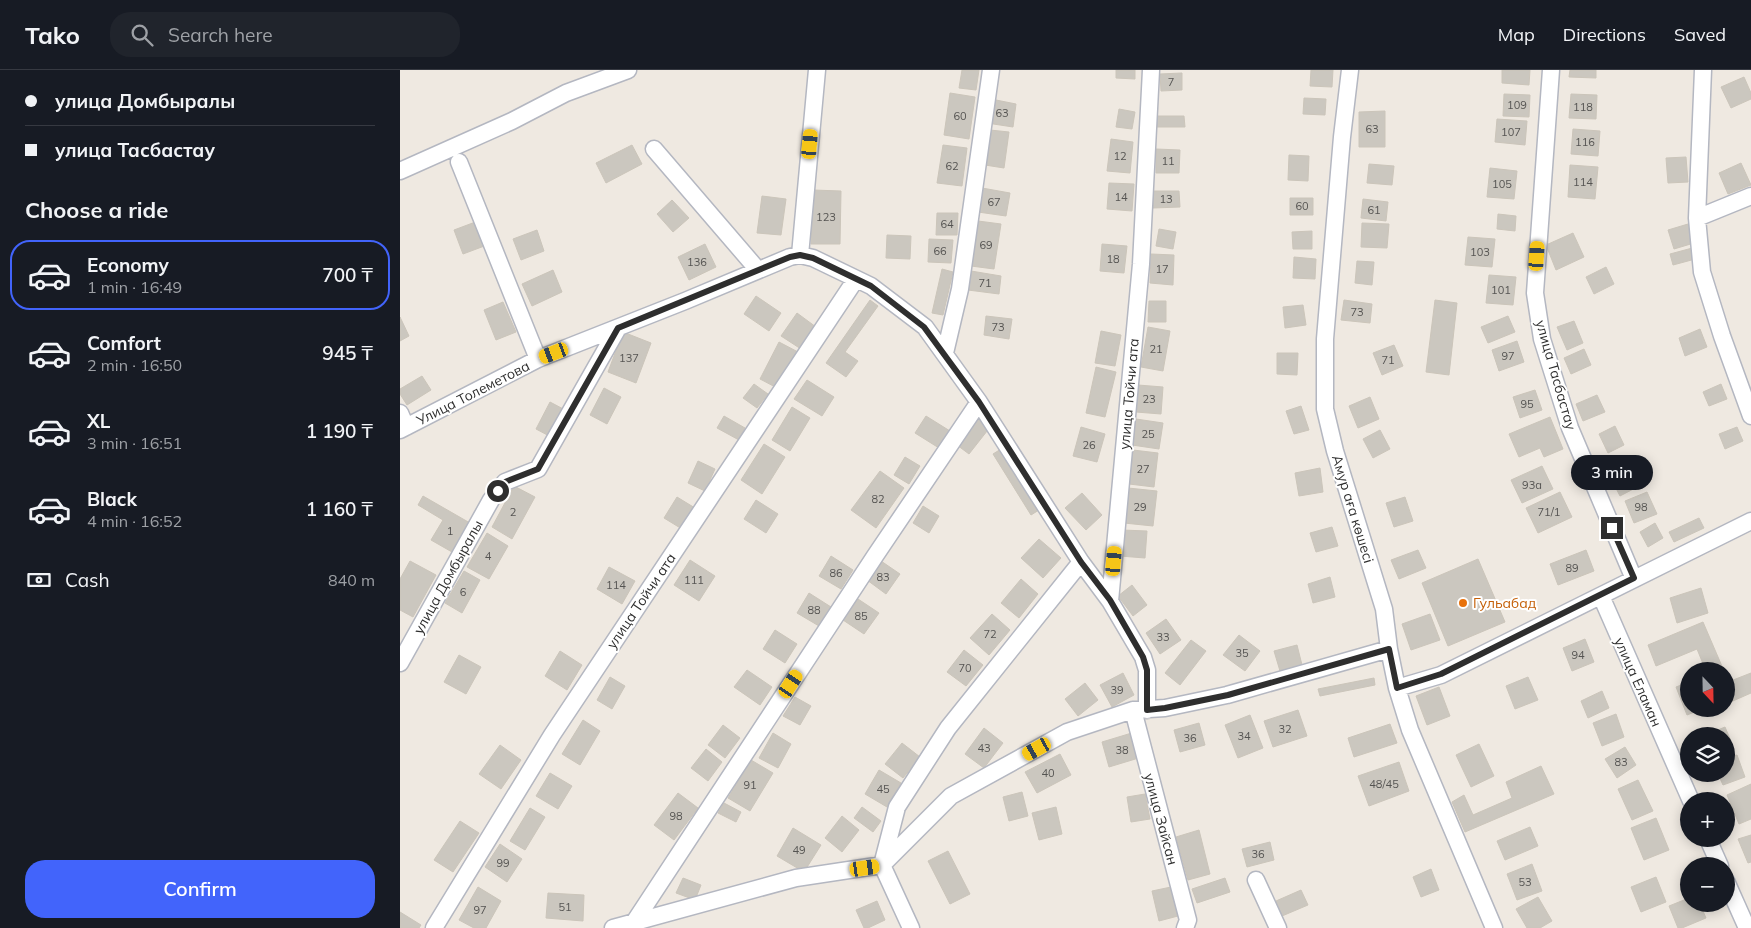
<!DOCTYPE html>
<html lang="en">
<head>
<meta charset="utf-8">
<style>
  :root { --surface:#171b24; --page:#20242c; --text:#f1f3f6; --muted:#9ea1a6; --line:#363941; --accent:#4264fb }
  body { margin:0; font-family:Mulish,sans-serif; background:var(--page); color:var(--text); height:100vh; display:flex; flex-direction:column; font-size:19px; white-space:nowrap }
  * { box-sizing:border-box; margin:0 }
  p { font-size:16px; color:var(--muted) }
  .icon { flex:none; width:28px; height:28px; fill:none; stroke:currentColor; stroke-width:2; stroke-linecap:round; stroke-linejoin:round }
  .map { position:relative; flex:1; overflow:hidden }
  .drawer { display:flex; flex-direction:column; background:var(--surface); width:400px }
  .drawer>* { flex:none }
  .banner { display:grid; align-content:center; height:110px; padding:0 25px; background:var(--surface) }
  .needle { width:32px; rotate:158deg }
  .tools { position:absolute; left:1280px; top:592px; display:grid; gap:10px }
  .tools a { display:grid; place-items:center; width:55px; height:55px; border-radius:50%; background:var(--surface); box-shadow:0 2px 12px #0003; font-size:25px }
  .end { position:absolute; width:22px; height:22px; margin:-11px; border:6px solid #2e2e2e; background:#fff; box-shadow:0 0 0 2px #fff }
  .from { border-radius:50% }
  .bubble { position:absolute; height:35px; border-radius:18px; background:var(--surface); box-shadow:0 2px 12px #0003; font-size:16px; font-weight:600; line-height:35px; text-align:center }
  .car { position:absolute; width:15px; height:30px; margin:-15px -8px; border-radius:6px; box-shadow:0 0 4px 1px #0007; background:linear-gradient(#f5c518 24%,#345 0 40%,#f5c518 0 76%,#345 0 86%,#f5c518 0) }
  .banner b { display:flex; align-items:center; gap:18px; height:48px; font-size:19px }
  .banner b+b { border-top:1px solid var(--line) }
  .banner i { width:12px; height:12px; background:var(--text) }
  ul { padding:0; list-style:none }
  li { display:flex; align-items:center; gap:15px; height:70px; margin:0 10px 8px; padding:0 15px; border:2px solid transparent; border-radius:20px }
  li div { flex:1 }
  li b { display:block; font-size:19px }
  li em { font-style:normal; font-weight:600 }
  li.on { border-color:var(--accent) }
  li>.icon { width:45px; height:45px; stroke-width:1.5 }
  h2 { padding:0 25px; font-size:22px; line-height:60px }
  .pay { display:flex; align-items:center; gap:12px; height:55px; padding:0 25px; font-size:19px }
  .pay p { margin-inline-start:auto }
  .cta { display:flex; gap:10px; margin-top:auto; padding:10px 25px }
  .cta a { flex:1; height:58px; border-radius:20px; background:var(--accent); color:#fff; font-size:20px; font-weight:600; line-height:58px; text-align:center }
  header { display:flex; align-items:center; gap:30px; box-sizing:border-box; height:70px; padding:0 25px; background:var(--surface); border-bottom:1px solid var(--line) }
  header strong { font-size:24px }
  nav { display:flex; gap:28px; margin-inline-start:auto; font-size:18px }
  .search { width:350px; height:45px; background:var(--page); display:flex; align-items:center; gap:12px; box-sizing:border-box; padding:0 18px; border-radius:20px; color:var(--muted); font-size:19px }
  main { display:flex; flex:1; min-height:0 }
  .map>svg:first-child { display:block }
</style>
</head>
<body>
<header>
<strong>Tako</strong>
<div class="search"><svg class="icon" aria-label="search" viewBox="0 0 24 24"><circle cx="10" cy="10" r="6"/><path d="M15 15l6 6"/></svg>Search here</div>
<nav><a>Map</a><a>Directions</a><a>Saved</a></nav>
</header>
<main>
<section class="drawer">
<div class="banner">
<b><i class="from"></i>улица Домбыралы</b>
<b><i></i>улица Тасбастау</b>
</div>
<h2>Choose a ride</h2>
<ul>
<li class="on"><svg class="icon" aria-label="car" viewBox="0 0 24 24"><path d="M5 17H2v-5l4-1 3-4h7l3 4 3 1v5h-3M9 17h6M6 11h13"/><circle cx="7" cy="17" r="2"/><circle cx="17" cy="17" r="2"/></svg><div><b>Economy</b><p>1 min · 16:49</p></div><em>700 ₸</em></li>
<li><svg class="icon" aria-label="car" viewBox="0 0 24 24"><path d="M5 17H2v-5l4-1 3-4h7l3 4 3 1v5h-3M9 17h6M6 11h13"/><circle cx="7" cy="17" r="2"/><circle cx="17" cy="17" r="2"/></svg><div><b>Comfort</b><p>2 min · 16:50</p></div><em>945 ₸</em></li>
<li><svg class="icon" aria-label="car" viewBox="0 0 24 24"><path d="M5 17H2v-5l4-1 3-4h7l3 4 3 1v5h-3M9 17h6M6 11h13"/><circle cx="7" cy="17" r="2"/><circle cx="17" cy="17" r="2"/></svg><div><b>XL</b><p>3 min · 16:51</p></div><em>1 190 ₸</em></li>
<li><svg class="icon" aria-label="car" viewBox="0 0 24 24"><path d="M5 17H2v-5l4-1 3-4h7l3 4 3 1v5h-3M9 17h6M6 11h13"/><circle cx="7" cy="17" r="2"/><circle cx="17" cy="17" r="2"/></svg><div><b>Black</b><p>4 min · 16:52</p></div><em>1 160 ₸</em></li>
</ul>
<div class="pay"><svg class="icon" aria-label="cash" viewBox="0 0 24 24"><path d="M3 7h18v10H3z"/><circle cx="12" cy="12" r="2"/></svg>Cash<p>840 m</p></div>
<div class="cta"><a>Confirm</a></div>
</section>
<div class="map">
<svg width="1351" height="858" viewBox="0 0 1351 858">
  <rect width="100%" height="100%" fill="#efe9e1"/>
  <path fill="#cbc7bf" stroke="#cbc5ba" d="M562 0H579L576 20 559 18Z
    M716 0H735V9L716 8Z
    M911 0H933L932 17 910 16Z
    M1102 0H1130L1129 15 1102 13Z
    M1170 0H1196V8L1169 7Z
    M782 3V20L761 21 760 4Z
    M1344 7 1351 23V29L1331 38 1321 17Z
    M550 23 575 27 569 69 544 65Z
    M1104 24 1130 25 1129 47 1103 46Z
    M1171 24 1197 25 1196 49 1169 48Z
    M904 28 926 29 925 45 903 44Z
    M591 29 616 34 613 57 587 53Z
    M719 39 735 42 732 59 716 57Z
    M985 41V77H959V42Z
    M757 46H784L785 57H757Z
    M1097 49 1127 51 1125 75 1095 72Z
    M1173 59 1200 61 1198 86 1171 84Z
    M590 60 609 62 604 98 585 95Z
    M711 69 733 72 730 103 707 101Z
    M232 75 242 94 206 113 196 93Z
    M543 75 567 78 562 116 537 113Z
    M756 79 780 80 779 103H756Z
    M889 85 909 86 908 111 888 110Z
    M1286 87 1288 112 1268 113 1266 88Z
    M1341 93 1351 115 1328 124 1319 103Z
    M969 94 994 96 992 115 967 113Z
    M1170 95 1198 97 1195 129 1168 127Z
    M1090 98 1117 101 1114 129 1087 127Z
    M709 113 734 114 732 141 707 139Z
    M582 118 610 123 606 146 578 142Z
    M413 120 441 121 440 174H411Z
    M753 121H779L780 137 753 138Z
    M362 126 386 129 381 165 357 163Z
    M890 128H913V145H890Z
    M963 129 988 132 986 151 961 148Z
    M272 130 289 148 273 162 257 144Z
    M537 143H558L557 165H536Z
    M1098 144 1116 146 1115 161 1097 159Z
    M78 151 87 175 63 184 54 160Z
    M578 151 601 154 594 199 571 196Z
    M962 153 989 154 987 178 961 177Z
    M1288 154 1294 173 1274 179 1268 160Z
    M759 159 776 162 773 179 756 176Z
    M137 160 144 181 121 190 113 169Z
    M912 161V179H893L892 162Z
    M1173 163 1184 187 1156 200 1146 175Z
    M487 165 511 166 510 189 486 188Z
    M1068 167 1095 169 1092 197 1065 195Z
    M529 169 553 170 551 193 528 192Z
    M305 174 316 197 289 210 278 187Z
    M702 174 727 176 724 203 700 201Z
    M1296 177 1299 188 1273 195 1270 184Z
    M751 184 774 185 773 215 750 213Z
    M894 187 916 189 915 209 893 208Z
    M957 191 974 192 972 215 955 213Z
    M1206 197 1214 214 1194 224 1186 207Z
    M542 199 553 202 543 245 532 243Z
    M153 200 162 222 132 236 122 214Z
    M571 201 601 206 599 224 568 220Z
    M1089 205 1116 207 1113 235 1086 233Z
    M356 226 381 243 369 261 344 244Z
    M470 230 478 236 445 282 458 291 446 307 426 293Z
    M944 230 972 234 970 253 941 250Z
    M1035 230 1057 233 1049 305 1026 302Z
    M749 231H766V252H748Z
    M103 232 116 262 96 270 84 240Z
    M903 235 906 255 885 258 883 237Z
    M397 243 416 257 401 279 381 266Z
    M586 246 612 249 609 269 584 265Z
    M1108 246 1115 262 1088 273 1081 257Z
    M0 247 9 266 0 271Z
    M1174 251 1183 273 1167 280 1157 257Z
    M748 257 770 261 763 301 741 297Z
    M1300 259 1307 277 1285 286 1279 268Z
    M701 261 721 265 715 296 695 293Z
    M223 262 251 273 236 313 208 302Z
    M1117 271 1124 292 1099 301 1092 280Z
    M379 272 398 282 379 319 360 309Z
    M994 275 1003 296 982 305 973 283Z
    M1184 279 1191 295 1171 304 1164 288Z
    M877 283H898L897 305 877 304Z
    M696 297 716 302 705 347 686 343Z
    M22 306 31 320 7 335 0 324V319Z
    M407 310 434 327 422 346 394 329Z
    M354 314 368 324 357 338 343 328Z
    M1321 314 1327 329 1309 336 1303 322Z
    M738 315 763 317 761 344 736 342Z
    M204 318 221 327 207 354 190 345Z
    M1135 320 1142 340 1120 348 1113 327Z
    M1197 325 1205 342 1183 351 1176 334Z
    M970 327 979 349 958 358 949 336Z
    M150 332 167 341 153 368 136 359Z
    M901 336 909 360 894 364 886 341Z
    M392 337 410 348 390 381 372 370Z
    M324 346 345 358 339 370 317 358Z
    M526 346 550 361 539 378 515 363Z
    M580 347 591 356 569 384 557 375Z
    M1150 347 1163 379 1144 387 1140 378 1119 387 1109 364Z
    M736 349 763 353 759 379 732 375Z
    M1215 356 1224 375 1208 383 1199 364Z
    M681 357 705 364 697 392 673 386Z
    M1337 357 1343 371 1325 379 1319 364Z
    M980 360 990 379 973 388 963 369Z
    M364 374 385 387 362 424 341 410Z
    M601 379 639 440 631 445 593 384Z
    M733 380 758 383 754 417 729 414Z
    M505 387 520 396 509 414 494 405Z
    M1224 387 1239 416 1220 426 1205 397Z
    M298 391 315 399 305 421 288 413Z
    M1142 396 1153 419 1122 433 1111 410Z
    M920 398 923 422 899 426 895 403Z
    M480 401 504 418 476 458 451 440Z
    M114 416 135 427 112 469 92 457Z
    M728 418 757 421 753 456 724 453Z
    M1160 422 1172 447 1138 463 1126 438Z
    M1247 422 1257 444 1234 453 1225 431Z
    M682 423 702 445 686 460 665 438Z
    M23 426 70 453 52 482 31 470 43 450 18 435Z
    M277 427 295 438 282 459 264 448Z
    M1005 427 1013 451 994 457 986 433Z
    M356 430 378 444 366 463 344 449Z
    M523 436 539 446 529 463 513 453Z
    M1299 448 1304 458 1274 472 1269 462Z
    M1255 453 1263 468 1248 477 1240 462Z
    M932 457 938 476 916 482 910 463Z
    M722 460 747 461 745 488 720 486Z
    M87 463 108 476 89 509 67 497Z
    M639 469 661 488 643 508 621 488Z
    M1018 480 1026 498 999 509 991 490Z
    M1186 480 1194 501 1158 515 1150 494Z
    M431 486 453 500 441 519 419 506Z
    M1078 489 1105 552 1048 576 1022 513Z
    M290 490 315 506 299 531 274 515Z
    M10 491 36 505 13 547 0 540V509Z
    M481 491 500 504 486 524 467 510Z
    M209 497 235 511 222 534 197 519Z
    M64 501 80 510 62 543 45 533Z
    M930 507 935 527 913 533 908 514Z
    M621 509 638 524 619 548 601 533Z
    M732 515 747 535 733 546 718 526Z
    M1301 518 1308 543 1277 553 1270 528Z
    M409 523 431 537 419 556 397 543Z
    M458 529 479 543 464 564 443 550Z
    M592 544 610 560 589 585 570 568Z
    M1030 544 1040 570 1011 580 1002 554Z
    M766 549 781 570 760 584 746 563Z
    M1303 552 1324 601H1306L1297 579 1256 596 1248 575Z
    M375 560 397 574 385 593 363 579Z
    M839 565 860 581 845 601 823 585Z
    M1185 569 1194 592 1172 601 1163 578Z
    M791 570 806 581 780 615 765 603Z
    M897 575 902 595 880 601 874 581Z
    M564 580 583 595 566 616 547 602Z
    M160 581 182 595 167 620 145 606Z
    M59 585 81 597 66 624 44 612Z
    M347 600 372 617 360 635 334 617Z
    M723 603 734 625 712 637 700 615Z
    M1351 603V623L1326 634V607L1328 612Z
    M210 607 225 616 212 639 197 630Z
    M1128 607 1138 630 1115 639 1106 616Z
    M974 608 975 615 920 626 918 619Z
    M1289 612V639H1302L1287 645 1276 617Z
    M685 613 698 630 678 646 665 629Z
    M1039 617 1050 646 1027 655 1016 626Z
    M1202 621 1209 638 1188 648 1181 631Z
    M395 627 411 636 400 655 383 646Z
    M898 640 907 666 873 677 864 651Z
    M1216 644 1224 667 1202 676 1193 653Z
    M850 645 863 678 838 688 825 655Z
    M183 650 200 661 180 695 162 684Z
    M799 653 805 675 780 682 774 660Z
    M990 654 997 673 954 687 948 668Z
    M323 655 340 668 325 688 308 675Z
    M1325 657 1331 671 1326 673V666H1303Z
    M584 658 603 673 584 698 565 684Z
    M735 662 742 687 709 697 702 672Z
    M373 663 391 674 378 698 359 688Z
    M502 673 520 687 503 708 485 694Z
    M1079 674 1094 706 1071 717 1056 685Z
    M100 675 121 690 101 719 79 704Z
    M1225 677 1236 695 1217 708 1205 689Z
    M306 679 322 692 308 711 291 698Z
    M660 684 671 705 637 723 625 702Z
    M1337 685 1345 707 1323 715 1318 704H1326V689Z
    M351 690 373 703 350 741 328 728Z
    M999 692 1009 721 969 736 958 706Z
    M1141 696 1154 724 1065 762 1052 732 1064 725 1073 745 1112 728 1106 712Z
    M479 700 501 713 487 737 465 724Z
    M150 703 172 716 158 739 136 726Z
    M1238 710 1253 741 1232 750 1218 719Z
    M1351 714V749L1339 754 1327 725Z
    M622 722 628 746 609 751 603 727Z
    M278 723 298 738 274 770 254 755Z
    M745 724 750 749 731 752 727 727Z
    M324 733 341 742 336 752 318 743Z
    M462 737 481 751 473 762 454 748Z
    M656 737 662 764 639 770 632 743Z
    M130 738 145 747 125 780 110 771Z
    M442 746 459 760 442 782 425 768Z
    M1256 748 1269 780 1244 790 1231 758Z
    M60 751 79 763 53 802 34 790Z
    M1130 757 1138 776 1105 790 1097 771Z
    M393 758 421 775 404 802 377 786Z
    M799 760 810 804 788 810 776 767Z
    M1351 765V792L1348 793 1338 769Z
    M870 772 874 790 847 797 842 779Z
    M100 774 122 789 107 812 85 797Z
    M548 781 570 824 550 834 528 791Z
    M1132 794 1142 821 1117 830 1107 804Z
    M1031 799 1039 820 1021 827 1013 807Z
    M1256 807 1266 832 1241 842 1231 817Z
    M283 808 301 815 295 830 276 823Z
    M825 808 830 822 797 833 792 819Z
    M78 817 101 831 86 858H74L59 850Z
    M771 817 778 846 759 851 752 821Z
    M901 820 908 835 882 846 876 831Z
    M148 823 184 825 183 851 146 848Z
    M1138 827 1152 851 1140 858H1127L1116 839Z
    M1289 828V834H1300L1306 848 1282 858H1278L1269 836Z
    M477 831 485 850 468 858H464L456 840Z
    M0 842 21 855 19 858H0Z"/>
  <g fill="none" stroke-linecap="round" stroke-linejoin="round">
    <g stroke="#b4b7c1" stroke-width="19">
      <path id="minor" d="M950 0 942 67 925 269V339L935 381 984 539 989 579 997 618 1010 660 1094 858
        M1151 0 1135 223 1142 269 1170 358 1234 509
        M1303 0 1297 148 1302 202 1322 266 1351 346
        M254 79 358 200
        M59 92 138 289
        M0 101 112 51 166 23 228 0
        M1297 148 1351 126
        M400 185 417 0
        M545 283 560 219 591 0
        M0 343 6 357
        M0 360 138 289 285 231 390 187 400 185 413 188 471 216 525 257 579 332 681 492 710 531
        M1201 526 1291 731
        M0 593 91 430 105 412 138 399 218 258
        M997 618 1041 605 1351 451
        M733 640 788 850 785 858
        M747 640V600L743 587 710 531 741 194 751 0
        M1308 769 1320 796
        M856 810 878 858
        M1326 811 1347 858
        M34 858 152 665 456 209
        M213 858 396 808 482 795 551 726 667 662 733 640 765 638 827 625 989 579
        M232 858 233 854 475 486 579 332
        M511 858 482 795 497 737 548 658 681 492"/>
    </g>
    <use href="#minor" stroke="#fff" stroke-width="16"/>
  </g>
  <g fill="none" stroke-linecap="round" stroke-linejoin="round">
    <path stroke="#2e2e2e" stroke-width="6" d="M98 421 105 412 138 399 218 258 390 187 400 185 413 188 471 216 524 257 579 332 681 492 710 530 743 587 747 600V640L765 638 828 625 989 579 997 618 1041 604 1234 508 1212 458"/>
  </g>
  <circle fill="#e8710a" stroke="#fff" stroke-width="2" cx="1063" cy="533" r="5"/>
  <g text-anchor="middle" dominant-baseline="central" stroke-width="4" stroke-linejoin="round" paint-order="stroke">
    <g font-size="11" fill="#555452">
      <text x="771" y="12">7</text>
      <text x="1117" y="35">109</text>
      <text x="1183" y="37">118</text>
      <text x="602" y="43">63</text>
      <text x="560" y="46">60</text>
      <text x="972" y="59">63</text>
      <text x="1111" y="62">107</text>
      <text x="1185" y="72">116</text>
      <text x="720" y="86">12</text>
      <text x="768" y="91">11</text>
      <text x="552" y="96">62</text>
      <text x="1183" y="112">114</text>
      <text x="1102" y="114">105</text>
      <text x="721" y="127">14</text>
      <text x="766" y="129">13</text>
      <text x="594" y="132">67</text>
      <text x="902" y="136">60</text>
      <text x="974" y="140">61</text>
      <text x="426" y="147">123</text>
      <text x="547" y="154">64</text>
      <text x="586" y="175">69</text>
      <text x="540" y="181">66</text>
      <text x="1080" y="182">103</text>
      <text x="713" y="189">18</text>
      <text x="297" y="192">136</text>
      <text x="762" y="199">17</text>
      <text x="585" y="213">71</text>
      <text x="1101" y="220">101</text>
      <text x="957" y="242">73</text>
      <text x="598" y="257">73</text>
      <text x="756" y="279">21</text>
      <text x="1108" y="286">97</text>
      <text x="229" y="288">137</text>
      <text x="988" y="290">71</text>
      <text x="749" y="329">23</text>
      <text x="1127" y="334">95</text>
      <text x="748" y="364">25</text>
      <text x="689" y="375">26</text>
      <text x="743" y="399">27</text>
      <text x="1132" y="415">93а</text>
      <text x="478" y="429">82</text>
      <text x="740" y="437">29</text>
      <text x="1241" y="437">98</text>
      <text x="113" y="442">2</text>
      <text x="1149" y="442">71/1</text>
      <text x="50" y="461">1</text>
      <text x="88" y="486">4</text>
      <text x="1172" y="498">89</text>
      <text x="436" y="503">86</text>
      <text x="483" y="507">83</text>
      <text x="294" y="510">111</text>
      <text x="216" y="515">114</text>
      <text x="63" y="522">6</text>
      <text x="414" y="540">88</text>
      <text x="461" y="546">85</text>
      <text x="590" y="564">72</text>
      <text x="763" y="567">33</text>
      <text x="842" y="583">35</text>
      <text x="1178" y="585">94</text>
      <text x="565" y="598">70</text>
      <text x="717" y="620">39</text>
      <text x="885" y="659">32</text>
      <text x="844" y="666">34</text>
      <text x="790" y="668">36</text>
      <text x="584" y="678">43</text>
      <text x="722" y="680">38</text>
      <text x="1221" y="692">83</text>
      <text x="648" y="703">40</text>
      <text x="984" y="714">48/45</text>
      <text x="350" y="715">91</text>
      <text x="483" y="719">45</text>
      <text x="276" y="746">98</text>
      <text x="399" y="780">49</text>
      <text x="858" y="784">36</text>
      <text x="103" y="793">99</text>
      <text x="1125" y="812">53</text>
      <text x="165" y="837">51</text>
      <text x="80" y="840">97</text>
    </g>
    <g font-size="14" fill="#2e2e2e" stroke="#fff">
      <text transform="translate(1156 305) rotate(74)">улица Тасбастау</text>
      <text transform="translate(73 323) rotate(-27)">Улица Толеметова</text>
      <text transform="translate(729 324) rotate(-85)">улица Тойчи ата</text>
      <text transform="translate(953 439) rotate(73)">Амур аға көшесі</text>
      <text transform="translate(48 507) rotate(-61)">улица Домбыралы</text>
      <text transform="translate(241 531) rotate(-56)">улица Тойчи ата</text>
      <text transform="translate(1238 612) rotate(66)">улица Еламан</text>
      <text transform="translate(761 749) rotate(75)">улица Зайсан</text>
    </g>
    <g font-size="14" fill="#c56008" stroke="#fff" text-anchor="start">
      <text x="1073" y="533">Гульабад</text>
    </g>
  </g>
</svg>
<div class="tools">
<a><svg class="needle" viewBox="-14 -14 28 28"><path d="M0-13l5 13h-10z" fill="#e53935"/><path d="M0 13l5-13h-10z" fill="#9ea1a6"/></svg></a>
<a><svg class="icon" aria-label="layers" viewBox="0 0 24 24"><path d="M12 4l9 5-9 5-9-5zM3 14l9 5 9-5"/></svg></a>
<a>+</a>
<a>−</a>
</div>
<i class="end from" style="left:98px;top:421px"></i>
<i class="end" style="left:1212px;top:458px"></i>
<div class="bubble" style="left:1171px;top:385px;width:82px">3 min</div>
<i class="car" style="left:410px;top:74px;rotate:5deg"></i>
<i class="car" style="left:1137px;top:186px;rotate:4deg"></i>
<i class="car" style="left:154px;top:283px;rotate:249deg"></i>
<i class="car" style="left:714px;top:491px;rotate:5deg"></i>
<i class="car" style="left:391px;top:614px;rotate:33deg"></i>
<i class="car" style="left:637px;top:679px;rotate:241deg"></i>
<i class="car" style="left:465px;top:798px;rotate:82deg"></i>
</div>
</main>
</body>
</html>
